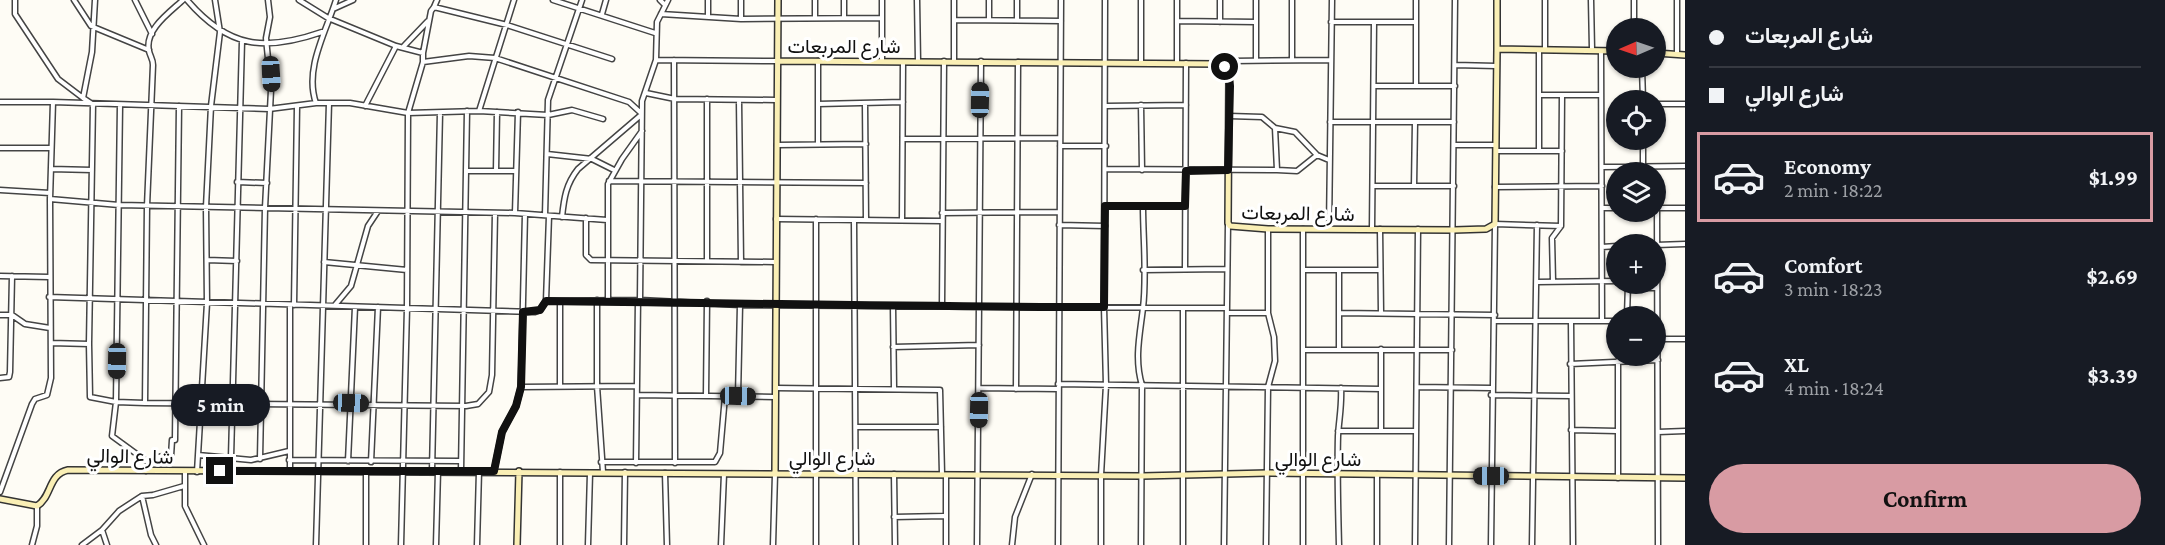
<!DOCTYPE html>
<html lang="en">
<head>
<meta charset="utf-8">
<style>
  :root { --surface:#171b24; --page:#242831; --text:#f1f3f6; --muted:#9ea1a6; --line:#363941; --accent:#d89ba3 }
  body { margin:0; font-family:"Crimson Pro",Vazirmatn,serif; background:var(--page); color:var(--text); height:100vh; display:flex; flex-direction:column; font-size:22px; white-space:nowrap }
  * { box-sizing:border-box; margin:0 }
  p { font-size:20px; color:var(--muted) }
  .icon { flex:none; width:33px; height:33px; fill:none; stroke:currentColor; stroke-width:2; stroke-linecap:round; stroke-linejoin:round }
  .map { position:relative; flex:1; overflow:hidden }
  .panel { display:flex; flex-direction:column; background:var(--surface); width:480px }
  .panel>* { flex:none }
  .hud { display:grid; align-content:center; height:132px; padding:0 24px; background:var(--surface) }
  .needle { width:39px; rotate:268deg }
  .buttons { position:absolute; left:1606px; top:18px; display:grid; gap:12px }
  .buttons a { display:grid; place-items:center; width:60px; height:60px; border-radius:50%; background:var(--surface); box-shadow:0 2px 4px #0004; font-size:30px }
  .end { position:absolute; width:27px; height:27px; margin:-14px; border:8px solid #111; background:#fff; box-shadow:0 0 0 3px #fff }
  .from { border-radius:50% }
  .bubble { position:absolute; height:42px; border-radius:21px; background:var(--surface); box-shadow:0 2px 4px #0004; font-size:20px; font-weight:700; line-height:42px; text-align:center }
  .car { position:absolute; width:18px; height:36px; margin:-18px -9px; border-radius:8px; box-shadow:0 0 4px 2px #0007; background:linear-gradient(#222 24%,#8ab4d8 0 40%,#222 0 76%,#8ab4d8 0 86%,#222 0) }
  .hud b { display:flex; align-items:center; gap:21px; height:57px; font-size:22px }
  .hud b+b { border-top:2px solid var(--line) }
  .hud i { width:15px; height:15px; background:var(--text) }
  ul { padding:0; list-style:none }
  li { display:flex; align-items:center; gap:18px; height:90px; margin:0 12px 9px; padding:0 12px; border:3px solid transparent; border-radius:0px }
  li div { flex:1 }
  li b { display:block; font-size:22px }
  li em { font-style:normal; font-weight:700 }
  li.current { border-color:var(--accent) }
  li>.icon { width:54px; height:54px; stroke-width:1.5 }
  .primary-button { display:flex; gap:12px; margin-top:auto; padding:12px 24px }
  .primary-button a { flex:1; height:69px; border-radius:36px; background:var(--accent); color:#111; font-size:24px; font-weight:700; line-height:69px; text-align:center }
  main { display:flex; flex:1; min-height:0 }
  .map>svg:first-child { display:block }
</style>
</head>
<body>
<main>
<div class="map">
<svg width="1685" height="545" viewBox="0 0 1685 545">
  <rect width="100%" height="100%" fill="#fefcf5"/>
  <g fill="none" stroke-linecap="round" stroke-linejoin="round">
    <g stroke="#444" stroke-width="7">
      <path id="street" d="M15 0V14L58 79 83 98
        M74 0 91 26 149 50
        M135 0 152 34
        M187 0C228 48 264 52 322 32
        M299 0 328 18 396 46 423 53V62L408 113 407 308 401 545
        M336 0C326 32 304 69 316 103H350L408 113 479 111 514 0
        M553 0 655 33
        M660 0 665 5
        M815 0V18
        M917 0 918 61
        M1017 0V20
        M1141 0V62
        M1220 0V22
        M1545 0V49
        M1591 0 1592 49
        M434 7 437 0
        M333 9 353 0
        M602 14 606 0
        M661 14 741 19 882 18
        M708 17V0
        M844 18V0
        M741 19V0
        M954 20 1061 21
        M989 20V0
        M1177 21 1256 22
        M1331 22H1416
        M1634 28V0
        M404 46 428 21
        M1601 51 1602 320
        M423 53 431 11 434 7 507 25 612 59
        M1677 54V0
        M656 60 777 61
        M674 60 675 463
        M1256 60V0
        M1292 60V0
        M882 61V0
        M954 61V0
        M423 62 469 56 495 58 629 102 641 113
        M1177 62V0
        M1455 65 1496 66
        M1225 67 1232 61 1331 60
        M1642 68 1643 100
        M1375 86H1455
        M1416 86V0
        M646 93 675 99 776 100
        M1539 95H1601
        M707 99V260
        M739 101 741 262
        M0 102H53L269 109 316 103
        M865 103 866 220
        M92 104 83 98 92 52 95 0
        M93 104 89 344 90 397 116 402 145 403 466 406 478 404 489 392 492 375 495 213
        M818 104 903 102
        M1656 104H1685
        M120 105 116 402 112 436 149 463
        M1141 105 1142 170
        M365 106 396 46
        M1106 106 1186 105
        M479 111 548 115 572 110 603 119
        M1229 116 1262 117 1275 128 1295 132 1317 155 1329 160
        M1330 122H1454
        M1275 128 1277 170 1297 171 1317 155
        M903 139 1060 138
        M1643 140V166
        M818 144V61
        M777 145 866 144
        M1455 145H1495
        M1060 146H1106
        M0 148H51
        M1496 151H1562
        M1539 151V50
        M547 154 592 159 614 170
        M1602 167 1685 166
        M51 169 92 170
        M1106 169 1277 170
        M468 171H516
        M496 171 497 112
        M609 181 866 183
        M237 182 267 183
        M1373 186H1454
        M1414 186 1415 122
        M1495 187 1602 186
        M0 190 50 193
        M50 199 119 205 515 213 607 220
        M1105 206H1185
        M1602 208H1617
        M1657 208 1658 545
        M1657 208H1685
        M515 213 518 112
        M942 213 1059 212
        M545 215 548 100 582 0
        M562 217C564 198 566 184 578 169L641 115
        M586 218V255L591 260 775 262
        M776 219 942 221
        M854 220 856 545
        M902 220 903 62
        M1059 225 1105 226
        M1329 229 1332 0
        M1372 229 1374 22
        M1380 229 1381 312
        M1656 245 1685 244
        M1602 247 1617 246
        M207 260 237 261
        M324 262 407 270
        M1185 269 1186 63
        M1143 270 1227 269
        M1303 270H1380
        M1339 270V349
        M0 276 49 277
        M1553 281 1552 238 1561 226 1562 95
        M1537 282 1617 281
        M1628 288H1657
        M49 297 535 312 540 310 546 301 549 216
        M608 299V184L622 159 642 131
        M597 300V386L603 472
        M640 300 642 101 656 60 657 22 668 0
        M546 301 640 300 740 305 1226 308
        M290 305V471
        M294 305 297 107
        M335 305 351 286 368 226 378 211
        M893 306 894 388
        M942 306 944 61
        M1227 313H1268
        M1339 313 1495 315
        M0 315H12L25 324 50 328
        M1627 316 1628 284
        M1495 321H1617
        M1571 321 1573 545
        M1658 339H1685
        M51 343 89 344
        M893 347 979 345
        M1303 350H1452
        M1618 361V478
        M1570 364 1658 360
        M0 378 9 377 10 372 12 276
        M1058 384 1381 389
        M560 386V301
        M521 387 637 386
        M1417 387 1491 388
        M776 388 940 390 942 474
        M979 388 1058 389
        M1016 389 1018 62
        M637 395 775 397
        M706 395 707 301
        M1491 395 1571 396
        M738 396 740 305
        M145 403 147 206 153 65C153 59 150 56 149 51 144 30 170 12 183 0
        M856 427H941
        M1571 430 1617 431
        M1338 431H1415
        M1381 431V349
        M1658 432 1685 431
        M198 455 251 460 289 451
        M231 458 242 41
        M260 459 265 208 271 90 266 38 270 17 268 0
        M289 460 460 461
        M348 461 355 307
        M371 462 378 307
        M601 462H715L720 453 725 396
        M636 463 638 300
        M146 471C150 459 159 455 171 456L172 440H175L179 106
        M185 471V506L204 545
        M432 471 440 113
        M461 471 467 111
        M494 471 502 432 516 406 521 387 525 214
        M197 472 207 303 206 207 211 106 220 32 215 0
        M665 473 667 545
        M894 474 895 545
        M0 492 32 404 35 399 47 395 51 378 50 199 53 102
        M142 496 151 535 156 545
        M894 517 944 516
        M32 545 37 526V506
        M82 545 102 530
        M107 545 102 530 119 511 142 496 153 495 184 486
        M316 545 329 103
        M366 545V471
        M436 545 438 471
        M477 545 479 471
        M560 545V472
        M588 545 590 473
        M624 545 625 472
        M721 545 724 474
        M773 545 775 474
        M816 545V219
        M946 545V475
        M977 545 981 61
        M1012 545 1015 517 1032 474
        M1058 545 1061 0
        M1101 545V475L1106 385 1104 307 1105 0
        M1141 545 1142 385C1134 359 1140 334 1143 308 1147 275 1143 239 1143 206
        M1183 545V308
        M1224 545 1228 224
        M1266 545 1268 387 1275 361 1274 337 1268 313V229
        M1303 545V229
        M1339 545C1338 508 1337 472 1338 436 1339 419 1342 405 1341 388
        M1377 545V474
        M1415 545 1418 229
        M1449 545 1455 0
        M1491 545 1495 224 1561 226
        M1532 545 1537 225"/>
    </g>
    <g stroke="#333" stroke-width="8">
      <path id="secondary" d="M1497 0V49
        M1656 53 1685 55
        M777 61 1220 64 1225 67 1229 75 1228 223 1230 226 1268 229 1454 230 1486 229 1495 224 1497 49 1617 51
        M775 473 778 0
        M0 499 37 506C52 497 48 474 68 470L1142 476 1268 473 1685 478
        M517 545 519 471"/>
    </g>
    <use href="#street" stroke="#fff" stroke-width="4"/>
    <use href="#secondary" stroke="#faefb5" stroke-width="5"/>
  </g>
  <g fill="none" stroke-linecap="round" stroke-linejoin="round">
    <path stroke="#111" stroke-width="8" d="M220 471H494L502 432 516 406 521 387 523 312 540 310 546 301C732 303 918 307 1104 307L1105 206H1185L1186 171 1228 170 1230 86 1229 75 1225 67"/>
  </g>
  <g text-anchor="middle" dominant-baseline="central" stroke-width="6" stroke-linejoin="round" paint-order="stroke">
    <g font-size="20" fill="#111" stroke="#fff">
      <text x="844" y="46">شارع المربعات</text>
      <text transform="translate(1298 213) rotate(1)">شارع المربعات</text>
      <text transform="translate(130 456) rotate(1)">شارع الوالي</text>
      <text x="832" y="458">شارع الوالي</text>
      <text x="1318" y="459">شارع الوالي</text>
    </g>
  </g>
</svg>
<div class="buttons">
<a><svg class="needle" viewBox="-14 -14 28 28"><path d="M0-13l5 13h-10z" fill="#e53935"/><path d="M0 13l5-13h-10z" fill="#9ea1a6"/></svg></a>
<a><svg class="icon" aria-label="locate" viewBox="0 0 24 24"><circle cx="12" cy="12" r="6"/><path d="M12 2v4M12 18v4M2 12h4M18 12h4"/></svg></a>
<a><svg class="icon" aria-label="layers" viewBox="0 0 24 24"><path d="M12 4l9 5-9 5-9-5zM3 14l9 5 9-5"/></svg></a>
<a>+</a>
<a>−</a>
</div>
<i class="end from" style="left:1225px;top:67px"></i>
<i class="end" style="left:220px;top:471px"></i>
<div class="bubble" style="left:171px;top:384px;width:99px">5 min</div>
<i class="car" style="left:271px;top:74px;rotate:177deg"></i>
<i class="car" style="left:980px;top:100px;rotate:1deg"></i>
<i class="car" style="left:117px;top:361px;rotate:181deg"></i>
<i class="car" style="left:738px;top:396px;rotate:91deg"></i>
<i class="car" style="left:351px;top:403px;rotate:92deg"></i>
<i class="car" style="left:979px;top:410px;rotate:181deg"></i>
<i class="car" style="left:1491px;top:476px;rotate:270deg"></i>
</div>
<section class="panel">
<div class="hud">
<b><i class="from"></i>شارع المربعات</b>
<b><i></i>شارع الوالي</b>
</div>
<ul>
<li class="current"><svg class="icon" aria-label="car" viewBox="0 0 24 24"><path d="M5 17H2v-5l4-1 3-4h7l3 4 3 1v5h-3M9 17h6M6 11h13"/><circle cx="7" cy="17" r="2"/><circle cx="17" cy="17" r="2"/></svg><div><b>Economy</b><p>2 min · 18:22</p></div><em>$1.99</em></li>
<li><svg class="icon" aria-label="car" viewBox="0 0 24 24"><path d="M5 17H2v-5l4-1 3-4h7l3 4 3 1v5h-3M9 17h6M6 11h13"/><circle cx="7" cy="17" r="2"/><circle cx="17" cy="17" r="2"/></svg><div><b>Comfort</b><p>3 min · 18:23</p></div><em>$2.69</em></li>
<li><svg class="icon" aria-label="car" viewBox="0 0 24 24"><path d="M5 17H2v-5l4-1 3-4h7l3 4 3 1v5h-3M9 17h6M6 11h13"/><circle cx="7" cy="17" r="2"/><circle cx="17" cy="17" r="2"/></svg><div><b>XL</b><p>4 min · 18:24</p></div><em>$3.39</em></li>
</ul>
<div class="primary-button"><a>Confirm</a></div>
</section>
</main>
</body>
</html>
